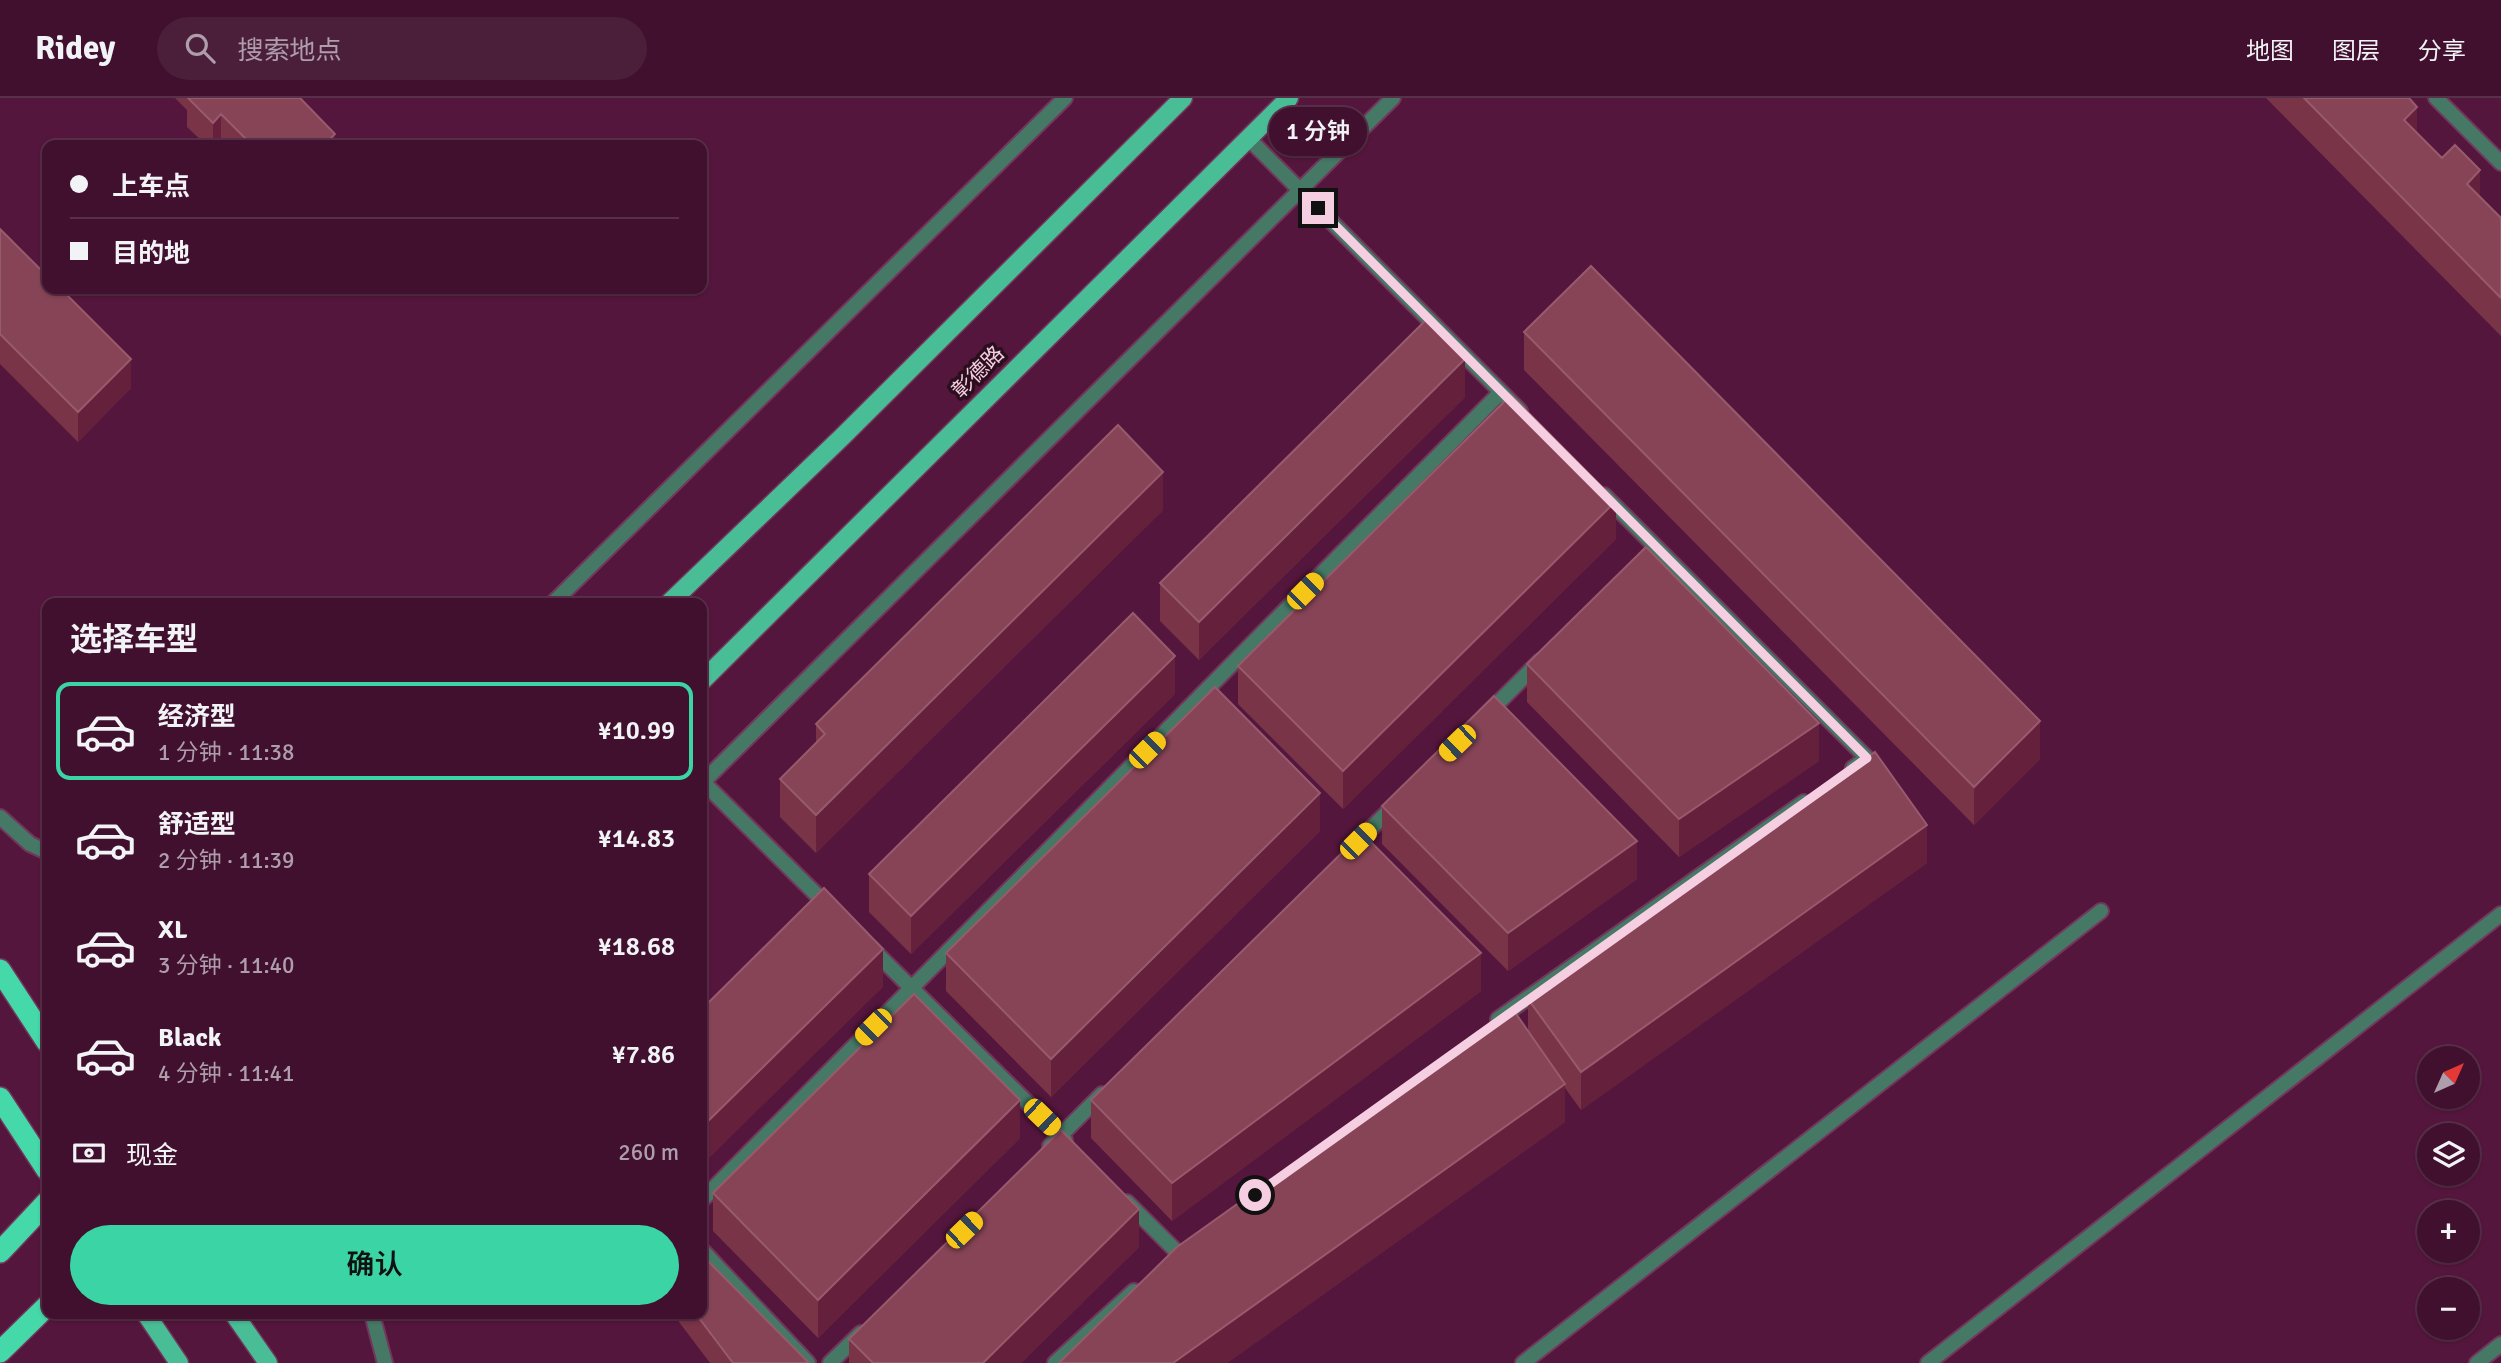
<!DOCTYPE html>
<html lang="zh">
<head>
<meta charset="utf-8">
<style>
  :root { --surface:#40102e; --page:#4b1e3a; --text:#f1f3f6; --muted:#ae9daa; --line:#59304a; --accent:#3bd4a4 }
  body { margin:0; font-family:Signika,"Noto Sans SC",sans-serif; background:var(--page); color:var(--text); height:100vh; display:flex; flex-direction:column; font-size:26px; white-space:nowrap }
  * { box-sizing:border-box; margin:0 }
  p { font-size:23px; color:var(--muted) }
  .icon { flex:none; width:38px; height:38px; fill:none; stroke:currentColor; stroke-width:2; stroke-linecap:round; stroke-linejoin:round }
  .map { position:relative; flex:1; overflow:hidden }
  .side { position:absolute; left:42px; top:500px; width:665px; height:721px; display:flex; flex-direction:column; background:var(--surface); border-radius:14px; box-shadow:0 2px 5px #0004,0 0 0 2px var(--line) }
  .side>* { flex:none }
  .hud { position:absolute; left:42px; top:42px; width:665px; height:154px; border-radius:14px; box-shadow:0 2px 5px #0004,0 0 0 2px var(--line); display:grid; align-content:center; height:154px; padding:0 28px; background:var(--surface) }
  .needle { width:46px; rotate:45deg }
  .buttons { position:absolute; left:2417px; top:948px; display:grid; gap:14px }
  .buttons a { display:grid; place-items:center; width:63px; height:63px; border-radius:50%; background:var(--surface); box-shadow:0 2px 5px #0004,0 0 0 2px var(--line); font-size:35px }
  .end { position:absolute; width:32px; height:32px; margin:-16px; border:9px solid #f6cee2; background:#111; box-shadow:0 0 0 4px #111 }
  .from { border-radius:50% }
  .bubble { position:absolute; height:49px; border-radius:24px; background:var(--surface); box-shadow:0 2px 5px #0004,0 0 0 2px var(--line); font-size:23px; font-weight:600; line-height:49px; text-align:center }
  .car { position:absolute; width:21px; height:42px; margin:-21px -10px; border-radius:9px; box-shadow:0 0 5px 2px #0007; background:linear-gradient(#f5c518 24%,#345 0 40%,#f5c518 0 76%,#345 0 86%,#f5c518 0) }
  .hud b { display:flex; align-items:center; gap:24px; height:66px; font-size:26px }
  .hud b+b { border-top:2px solid var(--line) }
  .hud i { width:18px; height:18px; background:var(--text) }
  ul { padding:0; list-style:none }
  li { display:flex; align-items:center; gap:21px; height:98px; margin:0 14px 10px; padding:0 14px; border:4px solid transparent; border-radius:14px }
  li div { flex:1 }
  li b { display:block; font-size:26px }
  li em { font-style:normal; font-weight:600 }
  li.selected { border-color:var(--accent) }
  li>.icon { width:63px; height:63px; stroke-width:1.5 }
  h2 { padding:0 28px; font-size:32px; line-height:84px }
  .pay { display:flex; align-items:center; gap:18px; height:77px; padding:0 28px; font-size:26px }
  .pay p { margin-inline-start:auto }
  .cta { display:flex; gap:14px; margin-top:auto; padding:14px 28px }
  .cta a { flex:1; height:80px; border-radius:42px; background:var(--accent); color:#111; font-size:28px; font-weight:600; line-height:80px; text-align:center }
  header { display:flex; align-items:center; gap:42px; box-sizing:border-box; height:98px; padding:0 35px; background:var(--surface); border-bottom:2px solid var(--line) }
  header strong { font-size:33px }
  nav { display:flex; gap:38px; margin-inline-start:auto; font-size:24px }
  .search { width:490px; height:63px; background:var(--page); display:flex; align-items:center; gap:18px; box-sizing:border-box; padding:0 24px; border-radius:38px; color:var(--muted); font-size:26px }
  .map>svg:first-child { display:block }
</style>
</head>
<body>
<header>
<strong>Ridey</strong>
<div class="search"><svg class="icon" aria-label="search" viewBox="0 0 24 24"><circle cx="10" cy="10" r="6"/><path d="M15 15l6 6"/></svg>搜索地点</div>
<nav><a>地图</a><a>图层</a><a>分享</a></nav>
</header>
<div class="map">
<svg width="2501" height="1265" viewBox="0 0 2501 1265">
  <rect width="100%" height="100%" fill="#55163d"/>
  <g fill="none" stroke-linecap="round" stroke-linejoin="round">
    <g stroke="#72375b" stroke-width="18">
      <path id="lane" d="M2436 0 2501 65
        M1248 40 1520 313
        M1604 397 1867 660 1853 670
        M1488 615 1540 563
        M703 684 829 809
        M1351 750 1396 706
        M871 850 1065 1042
        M1498 921 1804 704
        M1050 1048 1102 996
        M702 1102 1501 294
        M1127 1104 1178 1155
        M702 1152 808 1265
        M830 1265 861 1235
        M1055 1265 1134 1193"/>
    </g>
    <g stroke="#72375b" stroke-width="18">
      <path id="street" d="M552 506 1065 0
        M702 685 1393 0
        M0 719 30 746 47 754
        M372 1216 385 1265
        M1523 1265 2101 813
        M1928 1265 2501 816
        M2477 1265 2501 1246"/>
    </g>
    <g stroke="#72375b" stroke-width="21">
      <path id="primary" d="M668 506 842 339 1183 0
        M702 583 1289 0
        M146 1216 179 1265
        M234 1216 268 1265"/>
    </g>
    <g stroke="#72375b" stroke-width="24">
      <path id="highway" d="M0 872 47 944
        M0 1000 47 1072
        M0 1154 47 1104
        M0 1254 47 1208"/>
    </g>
    <use href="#lane" stroke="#467965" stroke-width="14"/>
    <use href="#street" stroke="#467965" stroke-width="14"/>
    <use href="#primary" stroke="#49bd96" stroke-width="18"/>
    <use href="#highway" stroke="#45d8a9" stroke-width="21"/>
  </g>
  <path fill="#793447" d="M175 0H300L335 47H222L221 46 220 47H206L187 29V12Z
    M2266 0H2409L2417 35 2501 120V238Z
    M0 131 131 290 78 344 0 266Z
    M1524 234 2040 661 1974 727 1524 272Z
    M1465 299 1199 562 1160 523V485Z
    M1163 412 816 755 780 719V681L816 645V626Z
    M1616 441 1343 711 1238 606V568Z
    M1527 566 1819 663 1679 759 1527 604Z
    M1175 596 911 856 869 814V776Z
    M1382 708 1637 781 1508 873 1382 746Z
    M1320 733 1051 999 946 893V855Z
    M1927 765 1581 1012 1565 990V1024L1227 1265H1059L1528 934V901Z
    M1481 893 1172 1123 1091 1040V1002Z
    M1020 1040 818 1240 713 1133V1095Z
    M1139 1149 1021 1265H849V1241Z
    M673 1216H702L808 1265H710Z"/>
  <path fill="#65213c" d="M2417 9V47L2404 22Z
    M221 16V46L213 47V25Z
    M335 36V47H324Z
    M2480 72V110L2467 86Z
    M131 261V290L78 344V314Z
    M1465 261V299L1199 562V524Z
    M1163 374V412L816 755V717Z
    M1616 403V441L1343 711V673Z
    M1175 558V596L911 856V818Z
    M2040 623V661L1974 727V689Z
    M1819 625V663L1679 759V721Z
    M1320 695V733L1051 999V961Z
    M1927 727V765L1581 1012V974Z
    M1637 743V781L1508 873V835Z
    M883 851V889L702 1067V1029Z
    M1481 855V893L1172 1123V1085Z
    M1565 986V1024L1227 1265H1173Z
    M1020 1002V1040L818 1240V1202Z
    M1139 1111V1149L1021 1265H983Z"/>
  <path fill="#874457" stroke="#985a6d" stroke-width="2" d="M188 0H300L335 36 324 47H252L221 16 213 25Z
    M2304 0H2409L2417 9 2404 22 2442 60 2455 47 2480 72 2467 86 2501 120V200Z
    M0 131 47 178V191H61L131 261 78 314 0 236Z
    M1591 168 2040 623 1974 689 1524 234Z
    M1426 222 1465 261 1199 524 1160 485Z
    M1511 297 1616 403 1343 673 1238 568Z
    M1118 327 1163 374 816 717 780 681 825 636 816 626Z
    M1646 449 1819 625 1679 721 1527 566Z
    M1133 515 1175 558 911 818 869 776Z
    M1215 589 1320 695 1051 961 946 855Z
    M1494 598 1637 743 1508 835 1382 708Z
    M1875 654 1927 727 1581 974 1528 901Z
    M1362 735 1481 855 1172 1085 1091 1002Z
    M824 790 883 851 702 1029V911Z
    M914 896 1020 1002 818 1202 713 1095Z
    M1512 910 1565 986 1173 1265H1059L1177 1149Z
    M1061 1032 1139 1111 983 1265H873L849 1241Z
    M702 1157 809 1265H733L696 1216H702Z"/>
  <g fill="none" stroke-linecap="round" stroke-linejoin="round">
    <path stroke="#f6cee2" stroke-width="9" d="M1255 1097 1867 660 1318 110"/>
  </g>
  <g text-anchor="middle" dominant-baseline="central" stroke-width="7" stroke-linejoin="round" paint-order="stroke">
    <g font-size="21" fill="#f6cee2" stroke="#2b0f1f">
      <text transform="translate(978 274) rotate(-45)">彰德路</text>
    </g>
  </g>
</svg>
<div class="buttons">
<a><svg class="needle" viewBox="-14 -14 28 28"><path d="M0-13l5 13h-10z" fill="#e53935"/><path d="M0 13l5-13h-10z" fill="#ae9daa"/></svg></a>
<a><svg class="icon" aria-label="layers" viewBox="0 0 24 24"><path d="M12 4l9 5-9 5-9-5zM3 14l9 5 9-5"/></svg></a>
<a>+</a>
<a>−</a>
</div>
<i class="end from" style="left:1255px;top:1097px"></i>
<i class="end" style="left:1318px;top:110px"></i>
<div class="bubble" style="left:1269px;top:9px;width:98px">1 分钟</div>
<i class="car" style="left:1305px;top:493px;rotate:45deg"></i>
<i class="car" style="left:1457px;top:645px;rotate:226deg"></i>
<i class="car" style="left:1147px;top:652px;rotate:45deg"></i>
<i class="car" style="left:1358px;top:743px;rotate:45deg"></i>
<i class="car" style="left:873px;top:929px;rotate:225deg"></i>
<i class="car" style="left:1042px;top:1019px;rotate:134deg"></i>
<i class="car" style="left:964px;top:1132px;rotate:46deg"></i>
<div class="hud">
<b><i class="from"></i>上车点</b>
<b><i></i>目的地</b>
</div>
<section class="side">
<h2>选择车型</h2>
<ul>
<li class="selected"><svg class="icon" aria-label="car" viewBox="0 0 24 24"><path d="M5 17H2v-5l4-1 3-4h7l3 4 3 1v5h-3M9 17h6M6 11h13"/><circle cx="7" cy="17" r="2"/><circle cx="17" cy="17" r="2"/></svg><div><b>经济型</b><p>1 分钟 · 11:38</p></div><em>¥10.99</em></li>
<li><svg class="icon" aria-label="car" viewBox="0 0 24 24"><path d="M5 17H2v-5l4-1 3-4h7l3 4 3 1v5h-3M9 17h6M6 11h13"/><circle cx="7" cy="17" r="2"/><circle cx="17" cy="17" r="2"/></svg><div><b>舒适型</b><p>2 分钟 · 11:39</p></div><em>¥14.83</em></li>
<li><svg class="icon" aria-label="car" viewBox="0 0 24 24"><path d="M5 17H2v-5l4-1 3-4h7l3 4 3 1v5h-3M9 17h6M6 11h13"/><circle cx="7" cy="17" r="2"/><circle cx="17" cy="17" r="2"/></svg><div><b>XL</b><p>3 分钟 · 11:40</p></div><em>¥18.68</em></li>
<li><svg class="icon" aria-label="car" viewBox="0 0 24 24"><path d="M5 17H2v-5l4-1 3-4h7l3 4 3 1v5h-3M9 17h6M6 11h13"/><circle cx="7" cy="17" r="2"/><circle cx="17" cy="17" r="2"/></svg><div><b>Black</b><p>4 分钟 · 11:41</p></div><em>¥7.86</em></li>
</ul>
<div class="pay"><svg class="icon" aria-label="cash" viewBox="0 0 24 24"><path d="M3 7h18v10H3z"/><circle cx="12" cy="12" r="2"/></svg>现金<p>260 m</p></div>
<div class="cta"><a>确认</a></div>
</section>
</div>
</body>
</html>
